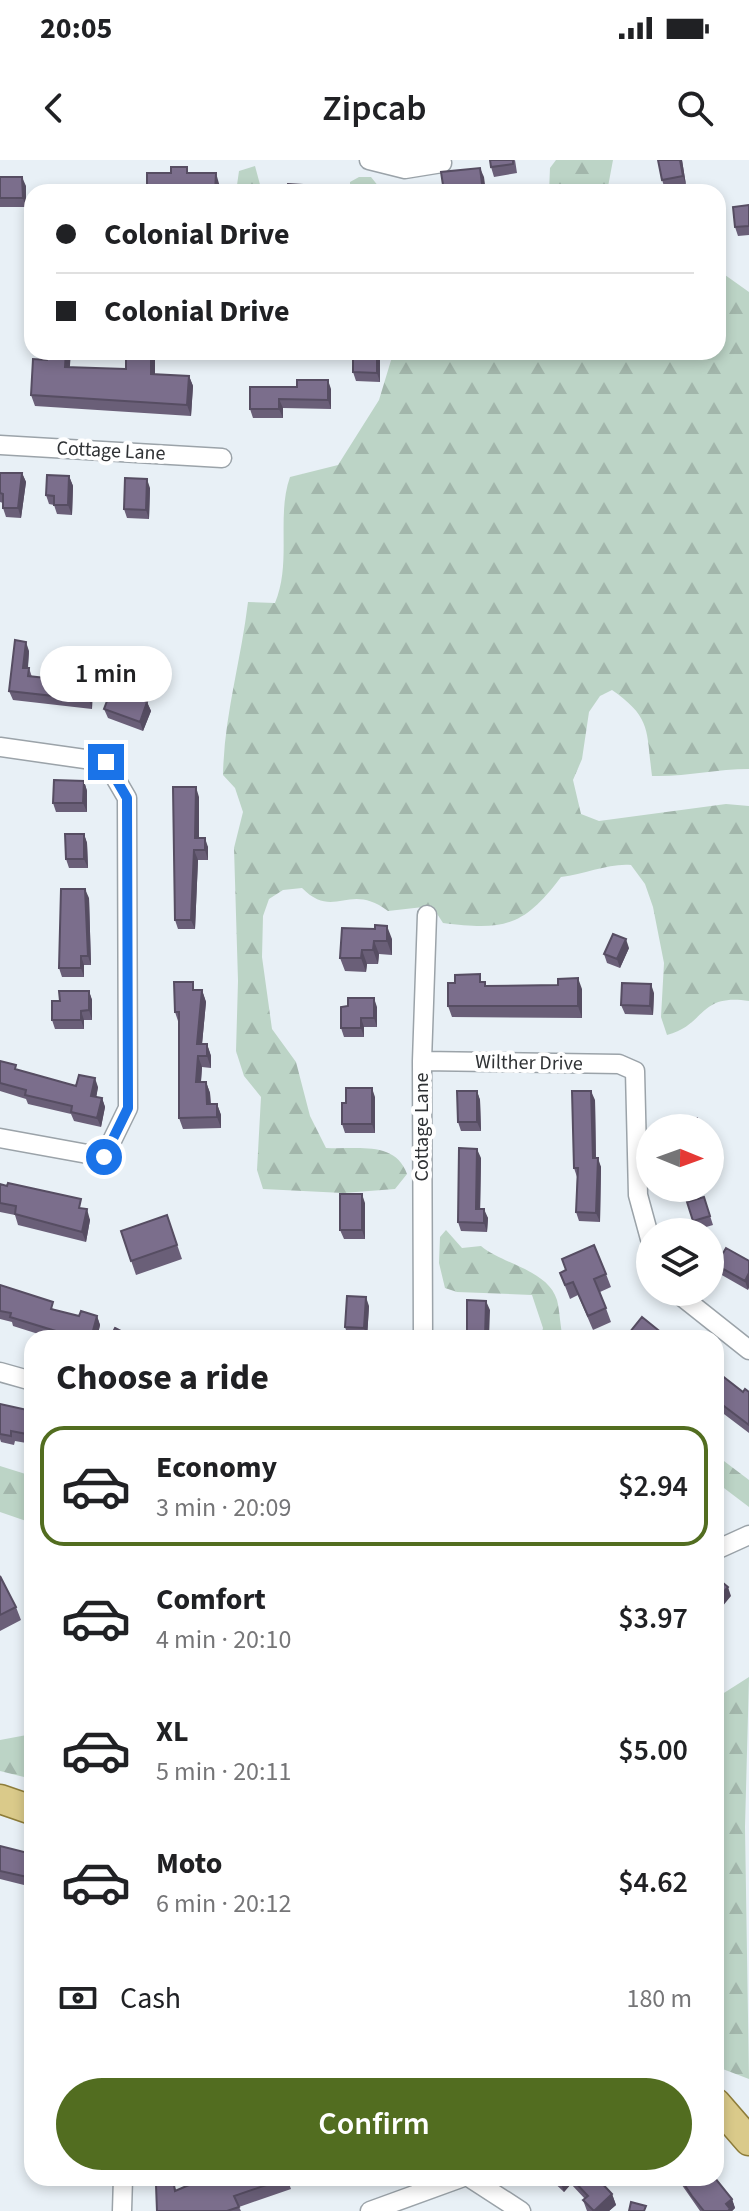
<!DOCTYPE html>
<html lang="en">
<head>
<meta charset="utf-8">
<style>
  :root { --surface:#fff; --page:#f2f2f2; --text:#202124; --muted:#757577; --line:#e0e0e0; --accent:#526d20 }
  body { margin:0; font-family:"Source Sans 3",sans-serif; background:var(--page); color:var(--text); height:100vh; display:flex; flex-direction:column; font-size:30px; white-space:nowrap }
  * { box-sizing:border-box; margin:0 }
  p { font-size:26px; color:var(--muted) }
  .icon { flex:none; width:44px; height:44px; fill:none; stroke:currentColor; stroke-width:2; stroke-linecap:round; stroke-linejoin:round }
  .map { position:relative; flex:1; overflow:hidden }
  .details { position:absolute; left:24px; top:1170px; width:700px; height:856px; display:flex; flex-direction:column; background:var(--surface); border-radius:24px; box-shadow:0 4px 12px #0003 }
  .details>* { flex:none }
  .hud { position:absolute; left:24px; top:24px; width:702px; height:176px; border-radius:24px; box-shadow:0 4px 12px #0003; display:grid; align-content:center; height:176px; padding:0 32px; background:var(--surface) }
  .needle { width:52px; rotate:91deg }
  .buttons { position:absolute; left:636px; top:954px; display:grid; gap:16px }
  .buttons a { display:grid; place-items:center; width:88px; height:88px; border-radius:50%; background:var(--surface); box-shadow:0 4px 12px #0003; font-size:40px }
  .end { position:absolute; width:36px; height:36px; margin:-18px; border:10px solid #1a73e8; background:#fff; box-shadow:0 0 0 4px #fff }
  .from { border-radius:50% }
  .bubble { position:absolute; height:56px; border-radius:28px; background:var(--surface); box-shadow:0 4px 12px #0003; font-size:26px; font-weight:600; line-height:56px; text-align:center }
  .hud b { display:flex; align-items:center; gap:28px; height:76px; font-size:30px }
  .hud b+b { border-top:2px solid var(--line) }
  .hud i { width:20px; height:20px; background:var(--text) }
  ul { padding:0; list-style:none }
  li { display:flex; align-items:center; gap:24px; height:120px; margin:0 16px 12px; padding:0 16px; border:4px solid transparent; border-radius:24px }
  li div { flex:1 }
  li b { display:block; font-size:30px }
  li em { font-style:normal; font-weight:600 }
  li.on { border-color:var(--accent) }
  li>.icon { width:72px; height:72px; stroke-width:1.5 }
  h2 { padding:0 32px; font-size:36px; line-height:96px }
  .pay { display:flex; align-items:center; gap:20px; height:88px; padding:0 32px; font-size:30px }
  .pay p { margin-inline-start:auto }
  .cta { display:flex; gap:16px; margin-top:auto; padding:16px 32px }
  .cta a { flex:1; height:92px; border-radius:48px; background:var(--accent); color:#fff; font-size:32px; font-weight:600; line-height:92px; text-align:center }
  .status { display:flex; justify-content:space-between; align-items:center; height:56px; padding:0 40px; background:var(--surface); direction:ltr }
  .status svg { height:22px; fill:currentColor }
  header { display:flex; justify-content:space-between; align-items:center; height:104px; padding:0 32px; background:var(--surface); font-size:36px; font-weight:600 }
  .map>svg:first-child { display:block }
</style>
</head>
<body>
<div class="status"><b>20:05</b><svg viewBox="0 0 49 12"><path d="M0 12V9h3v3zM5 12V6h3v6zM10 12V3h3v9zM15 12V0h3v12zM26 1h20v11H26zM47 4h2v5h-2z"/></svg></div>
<header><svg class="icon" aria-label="back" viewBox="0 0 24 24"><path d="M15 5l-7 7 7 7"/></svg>Zipcab<svg class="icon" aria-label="search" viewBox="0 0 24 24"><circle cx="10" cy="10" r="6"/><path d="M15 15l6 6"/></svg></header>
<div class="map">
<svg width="749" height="2051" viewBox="0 0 749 2051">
  <defs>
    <pattern id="forest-firs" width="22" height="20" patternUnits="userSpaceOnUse" patternTransform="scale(2)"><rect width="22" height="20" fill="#bcd4c6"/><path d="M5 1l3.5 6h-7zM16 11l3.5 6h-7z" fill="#a2b6ab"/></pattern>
  </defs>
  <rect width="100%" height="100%" fill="#e8f0f6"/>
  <path fill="url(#forest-firs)" d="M556 0H613L607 32H549L550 8Z
    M255 6 262 32H236L239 11Z
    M359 17H371L383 32H350V22Z
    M718 110 749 132V609C716 609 686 617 652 616 646 570 652 558 612 530L600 536 589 552 582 599 573 620 581 654 599 661 726 644 749 646V841C698 833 706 865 667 875L661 857 664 803 653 747 645 724 631 705C610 703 585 714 561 717 524 766 505 771 443 763L432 746 388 751C348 721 335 761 302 728L283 730 269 739 263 756 262 797 272 869 296 902 310 956 326 988C356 990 395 980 407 1014L395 1029 343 1033 263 1029 257 1010 261 937 244 916 236 891 238 821 234 688 243 652 235 628 223 615C224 556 241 501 248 442L275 443C292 402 276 357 290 317L338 305 379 240 392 197 388 192H718Z
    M446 1070 462 1088 481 1086C504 1105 548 1110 557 1140 560 1152 560 1166 563 1178H541L543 1168 532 1135 457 1132 445 1128 439 1103 440 1077Z
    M716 1295 749 1320V1347L716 1322Z
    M0 1306 32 1316V1363L0 1352Z
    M749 1517 745 1667 749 1919 720 1908 716 1901V1538Z
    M32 1574V1619L0 1611V1580Z"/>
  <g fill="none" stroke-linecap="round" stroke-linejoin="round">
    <g stroke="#9ba3a9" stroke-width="21">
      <path id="street" d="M369 0 405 9 442 3
        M0 285 222 298
        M0 587 106 602 127 638 128 948 104 997 0 978
        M422 901 619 904 635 911 638 1035 650 1079
        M676 1132 749 1190
        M423 1178 422 901 427 755
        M0 1212 32 1221
        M716 1390 749 1375
        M470 2018 521 2051
        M122 2051 123 2018
        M370 2051 461 2018"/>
    </g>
    <g stroke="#8e7d3a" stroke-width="31">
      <path id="primary" d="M0 1639 32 1650
        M716 1943 749 1981"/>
    </g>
    <use href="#street" stroke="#fff" stroke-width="18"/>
    <use href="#primary" stroke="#daca8a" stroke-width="28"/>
  </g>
  <path fill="#6a5f78" d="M515 0 517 13 494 17 491 7Z
    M682 0 686 25 665 29 662 20Z
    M0 17 26 26V47H0Z
    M749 45V75L738 76 735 67Z
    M155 192V215L189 216 193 226 191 256 35 246 31 235 47 200 70 207 126 209Z
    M203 192H231L230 197H205Z
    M353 192H378L380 199V222L356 221 353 212Z
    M250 227 331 229V249L283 248V258H253L250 249Z
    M0 313H22L26 322 21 358 6 357 3 348V343L0 342Z
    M69 316 73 326 72 355 57 354 54 345 49 344 46 335Z
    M150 328 149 359 127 358 124 349Z
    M29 491 28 508H29L32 517 55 519 90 512 93 521 92 549 13 540 9 531Z
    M146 540 145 541 147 542 151 551 143 571 108 558 104 549Z
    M84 621 87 631V652H56L53 643Z
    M199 637V678L208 687V700H198L195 769H178L175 760Z
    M84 674 87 683 88 708H69L66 699Z
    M89 738 91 805H84V817H62L59 808Z
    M342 768 392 779V795L379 794 378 804H367L366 812 345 811 340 798Z
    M629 788 620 808 607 803 604 794Z
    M483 822 487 826 582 829V858L452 857 448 846Z
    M196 830H202L206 842 202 884H207L211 896V908L202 907 201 922H206L210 933 211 944H217L221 955V968L183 969 179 958V864L175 852Z
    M89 831 92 840V860H84V869H55L52 860 60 841Z
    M654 833 653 855 625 854 621 845Z
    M377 847V867H364V877H344L341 868Z
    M0 901 18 910 76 926 98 927 96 937 102 938 105 947 101 967 74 961 71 954 28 944 26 939 0 931Z
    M477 931 480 940 481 971H461L458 962Z
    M375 937V973H345L342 964 346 943Z
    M595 940 596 998 601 1007 600 1062 579 1061 576 1052 577 1017 574 1008Z
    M481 998 480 1049 488 1058 487 1072 461 1071 458 1062Z
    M0 1024 84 1049 90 1060 86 1082 18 1065 15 1055 0 1052Z
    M704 1037 713 1065 696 1070 693 1061Z
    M365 1043V1079H344L340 1070Z
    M167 1055 182 1099 136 1115 121 1071Z
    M562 1099 606 1114 611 1127 600 1132 611 1162 593 1170 578 1135 570 1139 560 1113 566 1110Z
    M749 1101 748 1130 720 1114 716 1105Z
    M0 1125 56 1150 79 1156H97L100 1165 97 1178H51L13 1166 12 1162 0 1159Z
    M369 1146 367 1178 348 1176 345 1167Z
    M716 1211 743 1232H749V1273L716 1248Z
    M0 1244 32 1251V1284L15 1281 14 1285 1 1282 0 1279Z
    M0 1416 16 1447 21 1460 0 1471Z
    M0 1686 32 1694V1727L0 1719Z
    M287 2018 291 2029 239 2047 241 2051H157L174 2025 176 2030Z
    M549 2018H597L612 2034 616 2045 609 2051H587L583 2040 585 2039 571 2024 564 2032Z
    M677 2018H715L732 2039 735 2048 732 2051H700Z"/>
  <path fill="#564d62" d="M680 0H682L686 25 683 16Z
    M480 8 484 17 486 32H483Z
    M216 13 220 27V32H215Z
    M22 17 26 26V47L23 38Z
    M718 42 721 50 718 57Z
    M66 192H71L69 218 65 207Z
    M151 192H155V225L151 214Z
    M377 192 380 199V222L377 213Z
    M189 216 193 226 191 256 187 245Z
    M328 220 331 229V249L328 240Z
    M279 239 283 248V258L279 249Z
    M22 313 26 322 21 358 18 348Z
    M69 316 73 326 72 355 68 345Z
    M147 319 150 328 149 359 146 350Z
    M26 482 29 491 27 517 23 508Z
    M90 512 93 521 92 549 89 540Z
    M142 531 146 540 143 548 139 539Z
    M147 542 151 551 143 571 140 562Z
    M84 621 87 631V652L83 643Z
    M196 627 199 637V687L195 678Z
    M84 674 87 683 88 708 84 699Z
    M205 678 208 687V700L205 690Z
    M194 690 198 700 195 769 191 760Z
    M85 729 89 738 91 805 88 796Z
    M387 766 392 779V795L387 781Z
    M626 779 629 788 620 808 617 799Z
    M374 781 379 794 378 804 373 790Z
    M362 790 367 804 366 812 361 798Z
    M81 796 84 805V817L81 808Z
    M578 818 582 829V858L578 846Z
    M651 824 654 833 653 855 650 846Z
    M202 830 206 842 201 895 197 884Z
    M89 831 92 840V860L89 850Z
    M374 838 377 847V867L374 858Z
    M81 851 84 860V869L81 860Z
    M361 858 364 867V877L361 868Z
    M207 884 211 896V908L207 896Z
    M198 896 202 907 200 933 196 922Z
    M95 918 98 927 95 945 91 936Z
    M206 922 210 933 211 955 207 944Z
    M372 928 375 937V973L372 964Z
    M477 931 480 940 481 971 477 962Z
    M591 931 595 940 596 1008 593 998Z
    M102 938 105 947 101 967 97 958Z
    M217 944 221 955V968L217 957Z
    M477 989 481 998 480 1058 476 1049Z
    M598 998 601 1007 600 1062 596 1053Z
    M362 1034 365 1043V1079L362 1070Z
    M87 1049 90 1060 86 1082 82 1072Z
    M484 1049 488 1058 487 1072 484 1063Z
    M749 1113V1128L748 1130 745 1121Z
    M366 1137 369 1146 367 1178 364 1168Z
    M486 1141 490 1150 489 1178H485Z
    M97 1156 100 1165 97 1178H91Z
    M728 1427 731 1436 717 1453 716 1441Z
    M563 2018H569L571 2024 564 2032 560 2021Z
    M612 2034 616 2045 609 2051H594Z
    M732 2039 735 2048 732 2051H728L726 2044Z"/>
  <path fill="#7b6e8c" stroke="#564d62" stroke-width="2" d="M490 0H513V4L491 7Z
    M658 0H680L683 16 662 20Z
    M171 7H187V13H216L215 32H147V13H171Z
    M480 8 483 32H444L441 12Z
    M0 17H22L23 38H0Z
    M288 24 318 26V32H287Z
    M749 45V66L735 67 733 47Z
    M48 192H66L65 207 126 209V192H151V214L189 216 187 245 31 235 33 199 47 200Z
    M353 192H377V213L353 212Z
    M297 220H328V240L279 239V249H250V227H297Z
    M0 313H22L18 348H3V334L0 333Z
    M47 315 69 316 68 345H54V336L46 335Z
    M125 318 147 319 146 350 124 349Z
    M15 480 26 482 23 508H29L28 516 55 519V511L90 512 89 540 9 531Z
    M130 526 142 531 139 539 147 542 140 562 104 549 112 528 127 534Z
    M54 620 84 621 83 643H53Z
    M173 627H196L195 678H205V690H194L191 760H175Z
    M65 674H84V699H66Z
    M61 729H85L88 796H81V808H59Z
    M375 765 387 766V781H374L373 790H362L361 798H340L342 768 375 769Z
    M613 774 626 779 617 799 604 794Z
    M480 814V822H485V826L558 825V819L578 818V846H448V823H455V815Z
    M174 822H193V830H202L197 884H207V896H198L196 922H206L207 944H217V957L179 958V852H175Z
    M622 823 651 824 650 846 621 845Z
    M59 831H89V850L81 851V860H52V841H60Z
    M348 838H374V858H361V868H341V847L348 846Z
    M0 901 16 905 15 909 76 926 79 915 95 918 91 936 102 938 97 958 71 952 72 946 25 935 26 930 0 923Z
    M346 928H372V964H342V943H346Z
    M457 931H477V962H458Z
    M572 931H591L593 998H598L596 1053 576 1052 578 1008H574Z
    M697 958V968H668V959Z
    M459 988 477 989 476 1049H484V1063L458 1062Z
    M8 1023 81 1039 79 1048 87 1049 82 1072 15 1054 16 1046 0 1043V1024L7 1026Z
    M340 1034H362V1070H340Z
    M704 1037 710 1056 693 1061 687 1042Z
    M167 1055 177 1085 131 1101 121 1071Z
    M594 1085 606 1114 594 1119 606 1148 588 1156 573 1122 565 1125 560 1113 566 1110 562 1099Z
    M726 1088 749 1101V1113L745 1121 716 1105Z
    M0 1125 53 1142 51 1149 79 1156 81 1151 97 1156 91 1178H64L58 1176 59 1172 10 1157 11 1153 0 1151Z
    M347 1136 366 1137 364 1168 345 1167Z
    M467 1140 486 1141 485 1178H467Z
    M642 1157 668 1178H628L626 1177Z
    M115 1168 134 1178H110Z
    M716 1211 743 1232 745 1229 749 1232V1265L716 1240Z
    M0 1244 32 1251V1275L11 1271V1276L0 1274Z
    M0 1416 16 1447 0 1455Z
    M716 1417 728 1427 716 1441Z
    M0 1686 32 1694V1718L0 1711Z
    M205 2018H287L234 2036 239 2047 227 2051H157L156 2025H174L175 2031Z
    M571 2018H597L612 2034 594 2051 583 2040 588 2036Z
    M680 2018H715L732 2039 726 2044 730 2049 728 2051H704L692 2036Z
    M631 2042 646 2046 644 2051H629Z"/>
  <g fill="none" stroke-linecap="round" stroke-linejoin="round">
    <path stroke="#1a73e8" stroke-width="10" d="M104 997 128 948 127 638 106 602"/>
  </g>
  <g text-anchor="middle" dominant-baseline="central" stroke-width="8" stroke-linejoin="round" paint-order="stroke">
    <g font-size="20" fill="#2f3235" stroke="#fff">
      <text transform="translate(111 291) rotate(3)">Cottage Lane</text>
      <text transform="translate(529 903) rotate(1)">Wilther Drive</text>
      <text transform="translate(422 967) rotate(-90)">Cottage Lane</text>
    </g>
  </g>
</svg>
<div class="buttons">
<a><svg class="needle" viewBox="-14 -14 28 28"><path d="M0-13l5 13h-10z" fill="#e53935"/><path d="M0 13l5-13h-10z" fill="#757577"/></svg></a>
<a><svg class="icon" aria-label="layers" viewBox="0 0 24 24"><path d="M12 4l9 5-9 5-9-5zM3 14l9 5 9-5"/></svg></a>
</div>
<i class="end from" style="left:104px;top:997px"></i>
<i class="end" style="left:106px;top:602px"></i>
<div class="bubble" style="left:40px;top:486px;width:132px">1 min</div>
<div class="hud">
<b><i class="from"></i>Colonial Drive</b>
<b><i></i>Colonial Drive</b>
</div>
<section class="details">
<h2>Choose a ride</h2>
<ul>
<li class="on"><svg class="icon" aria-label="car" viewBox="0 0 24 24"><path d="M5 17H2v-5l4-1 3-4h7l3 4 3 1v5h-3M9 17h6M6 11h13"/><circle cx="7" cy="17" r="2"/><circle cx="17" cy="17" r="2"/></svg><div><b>Economy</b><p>3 min · 20:09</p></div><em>$2.94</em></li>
<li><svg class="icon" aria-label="car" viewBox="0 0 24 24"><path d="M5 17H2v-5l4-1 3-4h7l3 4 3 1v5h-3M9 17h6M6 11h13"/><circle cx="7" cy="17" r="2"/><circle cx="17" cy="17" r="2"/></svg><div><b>Comfort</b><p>4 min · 20:10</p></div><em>$3.97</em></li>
<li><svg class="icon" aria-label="car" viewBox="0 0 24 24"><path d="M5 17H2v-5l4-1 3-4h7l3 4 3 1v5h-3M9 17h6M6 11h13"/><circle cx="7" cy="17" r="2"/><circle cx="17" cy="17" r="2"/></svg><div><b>XL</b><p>5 min · 20:11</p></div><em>$5.00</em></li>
<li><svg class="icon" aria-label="car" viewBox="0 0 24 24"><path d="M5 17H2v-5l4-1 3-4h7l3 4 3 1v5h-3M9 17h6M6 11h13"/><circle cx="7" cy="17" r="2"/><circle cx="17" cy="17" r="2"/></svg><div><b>Moto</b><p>6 min · 20:12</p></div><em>$4.62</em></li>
</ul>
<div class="pay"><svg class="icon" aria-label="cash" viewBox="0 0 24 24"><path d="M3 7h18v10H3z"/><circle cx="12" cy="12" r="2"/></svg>Cash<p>180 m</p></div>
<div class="cta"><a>Confirm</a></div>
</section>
</div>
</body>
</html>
